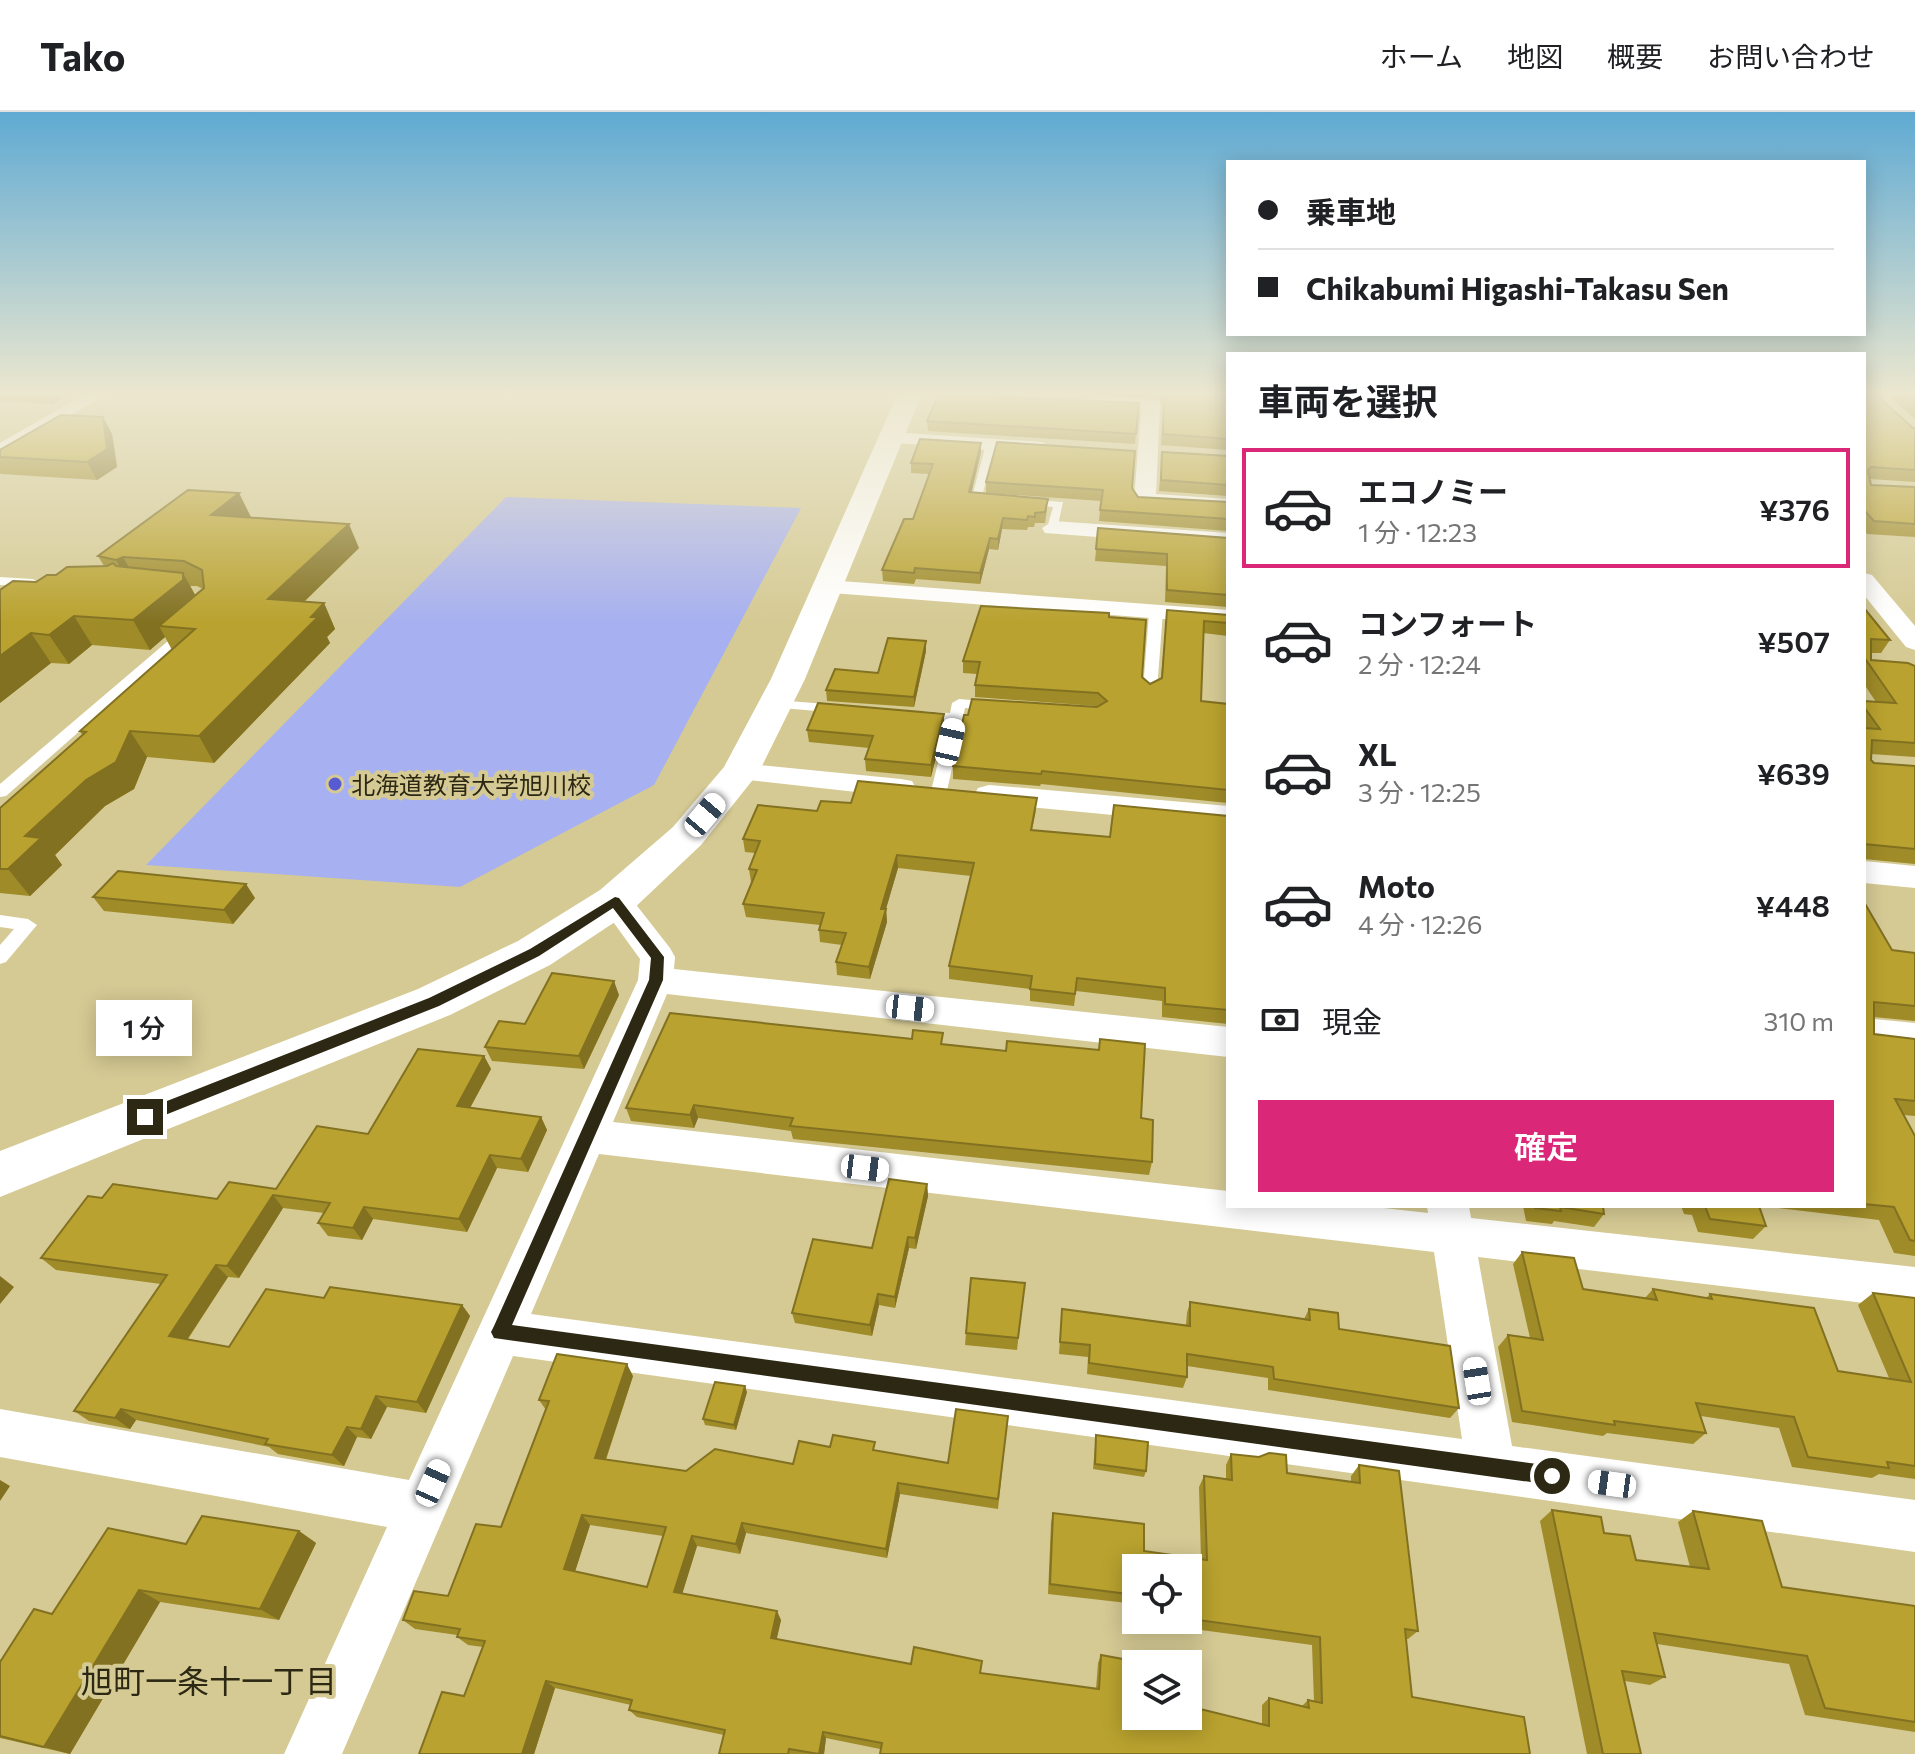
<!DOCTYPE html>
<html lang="ja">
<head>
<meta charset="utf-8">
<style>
  :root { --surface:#fff; --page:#f6f6f6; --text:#202124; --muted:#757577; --line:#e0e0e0; --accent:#db2777 }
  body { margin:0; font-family:Commissioner,"Noto Sans JP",sans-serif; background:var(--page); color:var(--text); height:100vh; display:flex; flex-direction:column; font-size:30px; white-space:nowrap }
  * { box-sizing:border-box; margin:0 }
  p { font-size:26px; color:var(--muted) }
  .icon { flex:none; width:44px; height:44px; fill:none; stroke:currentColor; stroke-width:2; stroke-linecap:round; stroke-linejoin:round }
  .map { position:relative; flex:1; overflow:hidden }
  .panel { position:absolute; left:1226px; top:240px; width:640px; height:856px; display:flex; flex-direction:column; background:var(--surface); border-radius:0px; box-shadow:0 4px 20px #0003 }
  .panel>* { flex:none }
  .hud { position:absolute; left:1226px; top:48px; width:640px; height:176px; border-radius:0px; box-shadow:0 4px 20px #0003; display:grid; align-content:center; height:176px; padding:0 32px; background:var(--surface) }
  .fabs { position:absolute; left:1122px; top:1442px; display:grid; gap:16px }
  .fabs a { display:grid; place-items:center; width:80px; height:80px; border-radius:0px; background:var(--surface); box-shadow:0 4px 20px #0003; font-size:40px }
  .end { position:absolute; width:36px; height:36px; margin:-18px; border:10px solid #2d2813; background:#fff; box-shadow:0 0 0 4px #fff }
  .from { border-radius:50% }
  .bubble { position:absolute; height:56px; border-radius:0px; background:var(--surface); box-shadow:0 4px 20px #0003; font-size:26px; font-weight:600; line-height:56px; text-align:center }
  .car { position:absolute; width:24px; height:48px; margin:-24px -12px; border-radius:10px; box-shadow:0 0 6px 2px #0007; background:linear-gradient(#fff 24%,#345 0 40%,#fff 0 76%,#345 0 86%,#fff 0) }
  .hud b { display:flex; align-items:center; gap:28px; height:76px; font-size:30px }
  .hud b+b { border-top:2px solid var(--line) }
  .hud i { width:20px; height:20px; background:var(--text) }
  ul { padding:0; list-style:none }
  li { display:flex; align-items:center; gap:24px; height:120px; margin:0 16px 12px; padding:0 16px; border:4px solid transparent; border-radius:0px }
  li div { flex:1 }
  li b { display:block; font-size:30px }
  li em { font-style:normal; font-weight:600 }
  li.selected { border-color:var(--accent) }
  li>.icon { width:72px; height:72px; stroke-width:1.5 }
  h2 { padding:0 32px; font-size:36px; line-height:96px }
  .pay { display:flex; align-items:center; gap:20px; height:88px; padding:0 32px; font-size:30px }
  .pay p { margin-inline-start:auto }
  .action { display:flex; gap:16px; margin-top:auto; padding:16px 32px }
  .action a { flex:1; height:92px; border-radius:0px; background:var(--accent); color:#fff; font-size:32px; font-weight:600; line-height:92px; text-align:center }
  header { display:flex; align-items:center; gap:48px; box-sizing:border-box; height:112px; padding:0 40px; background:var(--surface); border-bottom:2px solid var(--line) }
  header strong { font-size:38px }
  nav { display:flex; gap:44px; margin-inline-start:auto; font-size:28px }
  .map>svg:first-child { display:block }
</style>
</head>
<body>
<header>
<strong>Tako</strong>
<nav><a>ホーム</a><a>地図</a><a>概要</a><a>お問い合わせ</a></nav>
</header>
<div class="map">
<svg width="1915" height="1642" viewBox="0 0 1915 1642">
  <rect width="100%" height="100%" fill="#d5ca94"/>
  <path fill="#a7b0f0" d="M506 385 801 396 654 673 460 775 146 753Z"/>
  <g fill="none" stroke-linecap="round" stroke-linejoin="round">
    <path fill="#fff" fill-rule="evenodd" d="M991 329 996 332 982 384 997 388 991 391 971 389 986 332Z
      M1025 387 1063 390 1057 418 1047 416 1053 395 1021 392V388Z
      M0 465 33 467 39 471 33 475 0 473Z
      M1156 496 1163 500 1157 578 1150 582 1143 578 1149 500Z
      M188 512 193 513V519L6 684 0 685V672Z
      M959 587 993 590 1000 594 993 598 965 596 947 679 939 684 931 679 948 610 921 607 914 603 921 599 950 601 952 591Z
      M775 588 840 593 847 597 840 601 770 595 768 592Z
      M0 803 28 807 37 813 6 850 0 852V833L14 817 0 815Z"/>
    <path fill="#fff" fill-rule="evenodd" d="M87 281H109L0 345V331Z
      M905 281H992L994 284 985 290 914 287Z
      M1094 284 1158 289 1160 293 1156 382 1228 387V399L1137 393 1134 388 1141 298 1087 294 1085 290Z
      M891 320 1042 330 1052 336 1042 342 884 330 881 326 884 322Z
      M1053 409 1228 421V435L1045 421 1042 416Z
      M1864 461 1872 463 1915 514V538L1906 535 1864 483Z
      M827 468 1228 498V512L819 480 815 475 819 470Z
      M740 651 901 667 912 669 916 676 912 683 901 685 730 666 725 660 730 654Z
      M989 673 1228 694V714L978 690 974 683 978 676Z
      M1864 749 1915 754V776L1864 771Z
      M615 777 627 781 670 836 675 845 674 857 1228 915V945L667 882 613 1010 1228 1079V1094H1366L1428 1101 1427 1094H1469L1471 1106 1915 1155V1197L1478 1145 1512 1334 1915 1388V1440L513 1244 342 1642H284L387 1415 0 1345V1297L409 1368 638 868 640 847 598 789 603 781ZM599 1042 1434 1140 1462 1327 531 1202Z
      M1864 906 1915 911V941L1864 934Z"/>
    <path fill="#fff" fill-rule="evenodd" d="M898 281H922L805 567 759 660 701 733 630 800 550 853 450 903 0 1085V1039L418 877 518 829 600 778 673 715 724 655 771 567Z"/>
  </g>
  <path fill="#9f8b28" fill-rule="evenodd" d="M0 281H72L52 292 0 289Z
    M1068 281H1228V338L1161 333 1163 293 1158 286Z
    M1864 281 1915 316V370L1870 367 1871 373 1915 375V425L1867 422 1864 418Z
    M1885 281H1915V307Z
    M1139 291 1135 332 928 319 927 309Z
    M103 305 112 322 117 355 97 368 1 362 0 361V338Z
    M981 331V340L971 381 1047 398 1045 411H1035L1034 415H1028L1027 418 1002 417 998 438 989 437 980 472 916 467 914 472 883 469 882 458 913 407 929 362 911 361V351Z
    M1162 340 1228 344V384L1159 379Z
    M986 370 1132 376 1138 385 1228 390V419L1099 409 1101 389 986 381Z
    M239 381 250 406 359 436 304 490 324 491 335 517 327 525 330 531 214 651 147 645 134 677 105 694 55 743 62 753 30 784 0 781V696L82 623 80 619 172 538 165 525 150 538 92 533 69 552 51 551 0 591 36 470 56 463 104 454 98 444ZM190 474H197L203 477 195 483Z
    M1098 416 1228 426V495L1165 490 1166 454 1095 449Z
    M1864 496 1890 528 1881 541H1871V548L1915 554V645L1871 642V648L1874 651 1915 654V752L1864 747V589L1876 590 1864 572Z
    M1167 498 1228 503V524L1203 521 1201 589 1228 592V691L1041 672 1040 674 953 667V654L1098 595 1096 594 975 585V573L977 562 963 561V549L1109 505 1142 565 1150 572 1161 566Z
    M926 529V539L914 595 827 589 826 578 878 561Z
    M944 614 931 665 866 659 865 647 869 636 809 630 807 618Z
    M851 691 1036 698 1032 718 1110 725 1228 704V912L1162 905V889L1076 879 1074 894 1030 889V877L949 867V854L971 764 898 756 886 797 887 810 870 867 837 863 836 850 842 833 820 830 819 818 820 813 746 805 743 792 752 770H751L749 757 755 741 745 740 743 727 817 699Z
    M93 785 255 786 233 812 104 799Z
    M1864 790 1892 838 1915 841V909L1874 905V922L1915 927V1004L1904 1003 1915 1024V1144L1894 1141 1879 1108 1761 1094H1864Z
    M619 883 584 957 492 949 485 935 525 912Z
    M943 932 1141 1006 1152 1050 1149 1063 793 1027 791 1019 698 1006 694 1016 631 1009 626 996Z
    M484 944 491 957 470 996 541 1005 547 1018 528 1060 497 1056 467 1120 373 1107 362 1128 328 1124 318 1111 324 1101 283 1096 239 1166 228 1165 188 1227 229 1235 324 1186 462 1193 470 1204 426 1301 387 1295 371 1327 357 1325 344 1354 278 1342 269 1335 136 1308 130 1317 89 1309 74 1299 161 1172 56 1158 41 1146 102 1086 217 1087 276 1077 368 1022Z
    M927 1072 928 1084 916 1137 909 1136 895 1196 879 1193 872 1224 795 1211 792 1201 872 1136Z
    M1523 1094H1603L1604 1102 1594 1115 1554 1109 1552 1112 1526 1109Z
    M1681 1094H1759L1766 1114 1753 1127 1698 1120 1692 1103 1684 1102Z
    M1522 1140 1583 1177 1645 1186 1653 1177 1706 1186 1710 1182 1838 1259 1889 1266 1858 1193 1873 1181 1915 1186V1367L1879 1362 1872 1366 1792 1355 1779 1316 1701 1304 1706 1321 1693 1332 1607 1321 1603 1324 1512 1310 1498 1235 1508 1223 1530 1226 1513 1152Z
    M1025 1171 1017 1238 965 1233 966 1221Z
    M1190 1190 1304 1207 1309 1197 1459 1296 1450 1306 1268 1278V1266L1187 1254V1265L1183 1276 1087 1262 1088 1245 1059 1242 1062 1197 1186 1213 1187 1201Z
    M633 1264 606 1348 686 1359 793 1352 830 1335 876 1339 948 1351 1008 1304 998 1397 900 1382 887 1446 746 1421 740 1442 697 1434 682 1482 781 1508 776 1528 911 1552 1096 1577 1098 1551 1101 1543 1192 1595 1262 1613V1593L1269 1586 1302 1594 1308 1588 1314 1590 1312 1533 1186 1516V1508H1188V1456H1136V1492L1048 1482 1051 1411 1053 1401 1144 1439 1201 1447 1199 1375 1204 1364 1226 1367V1353L1231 1342 1287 1361 1351 1370V1364L1359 1353 1418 1519 1408 1527H1406L1412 1585 1524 1605 880 1637 826 1626 824 1642H719L724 1623 637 1605 629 1598 631 1593 555 1576 534 1642H419L464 1584 483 1535 468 1533 457 1525V1523L415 1517 403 1508 448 1484 501 1415 546 1298 539 1288ZM590 1413 663 1424 647 1475 575 1459Z
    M747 1280 736 1318 705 1313 703 1307Z
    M1096 1323 1146 1359 1144 1365 1093 1357Z
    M1552 1398 1604 1421 1636 1448 1690 1455 1678 1410 1693 1399 1782 1475 1915 1494V1620L1805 1603 1789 1552 1657 1532 1665 1565 1650 1573 1625 1569 1641 1642H1587L1540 1409Z
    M299 1419 316 1431 279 1508 160 1490 70 1642 0 1626V1550L52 1502 186 1432Z"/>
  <path fill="#827121" d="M54 281H72L52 292 47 284Z
    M103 305 112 322 117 355 97 368 87 350Z
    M981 331V340L969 391V380Z
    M239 381 251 405 223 428 211 403Z
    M1003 406 1002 417 998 438V427Z
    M349 412 359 436 280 513 268 487Z
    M990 426 989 437 980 472V461Z
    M123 445 137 470 130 473 116 448Z
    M183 461 199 490 159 514 165 525 150 538 133 508Z
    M324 491 335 517 327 525 330 531 214 651 199 624Z
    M74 504 92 533 69 552 49 523Z
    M31 521 51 551 0 591V544Z
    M926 529V539L914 595V585Z
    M944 602V614L931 665V653Z
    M130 619 147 645 134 677 105 694 55 743 62 753 30 784 8 757 25 724Z
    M897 743 898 756 882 810 881 797Z
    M246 772 255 786 233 812 224 798Z
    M886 797 887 810 870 867 869 855Z
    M614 869 619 883 584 957 579 944Z
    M484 944 491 957 464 1007 457 994Z
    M694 993 698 1006 694 1016 690 1003Z
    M541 1005 547 1018 528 1060 521 1047Z
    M490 1043 497 1056 467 1120 459 1107Z
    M927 1072 928 1084 916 1137 915 1126Z
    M273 1083 283 1096 239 1166 227 1154Z
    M364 1095 373 1107 362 1128 353 1116Z
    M908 1125 909 1136 895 1196V1185Z
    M216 1153 228 1165 182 1235 169 1224Z
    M0 1164 14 1175 0 1192Z
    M878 1182 879 1193 872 1224 870 1213Z
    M462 1193 470 1204 426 1301 417 1290Z
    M627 1252 633 1264 602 1358 595 1346Z
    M745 1274 747 1280 736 1318 734 1313Z
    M376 1284 387 1295 371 1327 361 1317Z
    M121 1297 136 1308 130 1317 115 1306Z
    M347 1315 357 1325 344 1354 332 1343Z
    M0 1368 10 1374 0 1389Z
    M898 1371 900 1382 887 1446 886 1437Z
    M582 1403 590 1413 573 1466 564 1457Z
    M742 1411 746 1421 740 1442 736 1432Z
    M299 1419 316 1431 279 1508 260 1497Z
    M692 1424 697 1434 680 1489 674 1480Z
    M139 1478 160 1490 70 1642 44 1635Z
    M777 1499 781 1508 775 1535 771 1526Z
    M546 1569 555 1576 534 1642H522Z
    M823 1620 826 1626 824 1642H819Z"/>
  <path fill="#b9a22f" stroke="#827121" stroke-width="2" fill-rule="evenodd" d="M0 281H54L47 284Z
    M1163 281H1228V327L1163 322 1164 283Z
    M1864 281H1874L1913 316H1915V358L1871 355 1868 358 1871 373 1915 375V412L1874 409 1864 398Z
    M1905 281H1915V290Z
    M939 282 1139 291 1136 322 927 309Z
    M61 303 103 305 107 337 87 350 0 345V338Z
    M920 327 981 331 969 380 1048 387 1045 400 1035 401V405L1028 404 1027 408 1003 406 998 427 990 426 980 461 915 456 914 461 882 458 904 407H913L933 352 911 351Z
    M997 330 1135 339 1132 376 1138 385 1228 390V407L1100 398 1103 378 986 370Z
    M1162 340 1228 344V373L1161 368Z
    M188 378 239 381 211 403 349 412 268 487 324 491 311 505H318L199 624 130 619 116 650 86 668 25 724 41 726 8 757H0V696L86 620 80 619 195 517 159 514 204 476 202 458 184 449 123 445 116 448 98 444Z
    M1098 416 1228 426V483L1167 478V442L1096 437Z
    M113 451 116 454 183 461V468L133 508 74 504 49 523 31 521 0 544V478L13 469 36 470 47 463H56L67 455 107 454Z
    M981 494 1109 501V505L1146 508 1142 565 1150 572 1162 566 1167 498 1228 503V511L1204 509 1201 589 1228 592V678L1042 659 1041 662 953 654 964 603H968L972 587 1097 595 1107 589 1098 581 975 573 980 550 963 549Z
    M1864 496 1890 528 1871 527V548L1908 551 1915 554V631L1872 628 1871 648 1874 651 1915 654V737L1864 732V616L1880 617 1864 595V589L1896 591 1864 545Z
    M888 526 926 529 914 585 826 578 835 557 878 561Z
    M818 591 944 602 931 653 865 647 873 624 807 618Z
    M858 669 1037 686 1031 718 1110 725 1114 693 1228 704V898L1165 892V876L1077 866 1075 882 1030 877 1032 864 949 854 974 751 897 743 881 797H886L869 855 836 850 846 821 819 818 824 801 743 792 757 758 749 757 760 729 743 727 758 693 817 699 821 689 851 691Z
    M118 759 246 772 224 798 93 785Z
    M1864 790 1892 838 1915 841V894L1874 890V922L1915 927V989L1895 987 1915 1024V1129L1910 1128 1894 1095 1864 1092Z
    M552 861 614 869 579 944 485 935 499 909 525 912Z
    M670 901 912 927 913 918 943 921 941 932 1006 939 1007 929 1099 938 1100 927 1145 932 1141 1006 1153 1008 1152 1050 790 1014 793 1006 694 993 690 1003 626 996Z
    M418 937 484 944 457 994 541 1005 521 1047 490 1043 459 1107 364 1095 353 1116 318 1111 330 1091 273 1083 227 1154 216 1153 169 1224 229 1235 266 1177 324 1186 330 1175 462 1193 417 1290 376 1284 361 1317 347 1315 332 1343 265 1332 268 1327 121 1297 115 1306 74 1299 167 1163 41 1146 88 1084 102 1086 113 1072 217 1087 229 1070 276 1077 317 1014 368 1022Z
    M889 1067 927 1072 915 1126 908 1125 895 1185 878 1182 870 1213 792 1201 813 1127 872 1136Z
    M1535 1094H1603L1604 1102 1560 1095 1561 1099 1535 1096Z
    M1705 1094H1759L1766 1114 1710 1107Z
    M1522 1140 1574 1146 1583 1177 1657 1188 1653 1177 1712 1187 1710 1182 1814 1196 1838 1259 1911 1270 1873 1181 1915 1186V1354L1887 1350 1889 1356 1808 1345 1794 1305 1696 1291 1706 1321 1614 1309 1615 1313 1522 1299 1508 1223 1543 1228Z
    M971 1166 1025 1171 1018 1226 966 1221Z
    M1190 1190 1310 1208 1309 1197 1338 1201 1339 1217 1450 1234 1459 1296 1274 1267 1273 1255 1187 1242V1265L1089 1251 1090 1233 1060 1230 1062 1197 1190 1214Z
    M557 1242 627 1252 595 1346 686 1359 715 1337 793 1352 799 1329 830 1335 833 1323 875 1330 873 1338 948 1351 956 1297 1008 1304 998 1387 898 1371 886 1437 742 1411 736 1432 692 1424 674 1480 777 1499 771 1526 911 1552 914 1535 982 1549 980 1561 1099 1577 1101 1543 1150 1552H1136V1604H1188V1559L1193 1560 1192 1595 1269 1614V1586L1309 1596 1308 1588 1322 1591 1320 1525 1191 1507V1489H1188V1456H1136V1483L1050 1472 1053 1401 1144 1412V1439L1207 1448 1204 1364 1232 1368 1231 1342 1259 1345 1269 1341 1286 1343 1287 1361 1360 1371 1359 1353 1399 1359 1418 1519 1405 1517 1412 1585 1524 1605 1530 1642H880L882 1631 823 1620 819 1642 789 1637 788 1642H719L725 1618 629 1598 632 1588 546 1569 522 1642H419L442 1580 464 1584 485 1529 457 1525 460 1517 403 1508 414 1479 448 1484 476 1412 501 1415 549 1289 539 1288ZM582 1403 666 1415 647 1475 564 1457Z
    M715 1270 745 1274 734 1313 703 1307Z
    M1096 1323 1148 1330 1146 1359 1095 1352Z
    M1552 1398 1601 1405 1604 1421 1630 1424 1636 1448 1709 1457 1693 1399 1762 1409 1782 1475 1915 1494V1610L1825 1596 1807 1544 1654 1521 1665 1565 1622 1559 1641 1642H1603Z
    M202 1404 299 1419 260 1497 139 1478 44 1635 0 1624V1550L34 1497 52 1502 108 1416 186 1432Z"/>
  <linearGradient id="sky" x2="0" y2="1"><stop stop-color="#5faad3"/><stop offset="0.55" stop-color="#ece7cf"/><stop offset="1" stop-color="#ece7cf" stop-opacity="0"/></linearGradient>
  <rect width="1915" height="511" fill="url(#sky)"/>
  <path fill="#2d2813" d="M615 785 619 786 664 845 663 868 512 1213 1552 1354 1559 1357 1561 1364 1559 1370 1552 1373 494 1226 491 1220 494 1214 649 868 651 846 613 796 539 844 439 894 150 1009H139L137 1005 139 1000 429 886 530 837Z"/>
  <circle fill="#585ad1" stroke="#d5ca94" stroke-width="3" cx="335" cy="672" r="8"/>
  <g text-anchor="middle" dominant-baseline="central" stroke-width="8" stroke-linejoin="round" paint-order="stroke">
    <g font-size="24" fill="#2d2813" stroke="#d5ca94" text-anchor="start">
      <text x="351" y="672">北海道教育大学旭川校</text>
    </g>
    <g font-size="32" fill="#2d2813" stroke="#d5ca94">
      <text x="209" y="1568">旭町一条十一丁目</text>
    </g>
  </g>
</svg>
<div class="fabs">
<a><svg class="icon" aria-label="locate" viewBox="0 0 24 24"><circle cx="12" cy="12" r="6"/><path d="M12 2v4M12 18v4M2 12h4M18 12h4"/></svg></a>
<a><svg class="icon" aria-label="layers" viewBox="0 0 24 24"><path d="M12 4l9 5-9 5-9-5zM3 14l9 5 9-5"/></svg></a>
</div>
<i class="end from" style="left:1552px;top:1364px"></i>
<i class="end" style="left:145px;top:1005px"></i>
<div class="bubble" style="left:96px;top:888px;width:96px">1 分</div>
<i class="car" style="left:950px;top:630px;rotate:13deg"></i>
<i class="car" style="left:705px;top:703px;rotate:40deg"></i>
<i class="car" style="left:910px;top:896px;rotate:96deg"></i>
<i class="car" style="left:865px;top:1056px;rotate:97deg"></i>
<i class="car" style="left:1477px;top:1269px;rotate:351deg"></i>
<i class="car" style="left:433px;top:1371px;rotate:24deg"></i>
<i class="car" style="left:1612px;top:1372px;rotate:278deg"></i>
<div class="hud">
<b><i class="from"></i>乗車地</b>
<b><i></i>Chikabumi Higashi-Takasu Sen</b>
</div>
<section class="panel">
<h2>車両を選択</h2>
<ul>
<li class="selected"><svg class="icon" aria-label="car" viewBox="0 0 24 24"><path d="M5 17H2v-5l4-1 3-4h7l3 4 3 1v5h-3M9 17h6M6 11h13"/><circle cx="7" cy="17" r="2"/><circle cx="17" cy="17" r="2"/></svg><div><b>エコノミー</b><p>1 分 · 12:23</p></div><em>¥376</em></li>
<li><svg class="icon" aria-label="car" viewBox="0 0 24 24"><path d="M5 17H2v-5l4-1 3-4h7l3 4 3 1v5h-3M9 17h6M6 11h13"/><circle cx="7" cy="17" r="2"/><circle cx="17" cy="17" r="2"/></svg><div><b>コンフォート</b><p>2 分 · 12:24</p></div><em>¥507</em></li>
<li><svg class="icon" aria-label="car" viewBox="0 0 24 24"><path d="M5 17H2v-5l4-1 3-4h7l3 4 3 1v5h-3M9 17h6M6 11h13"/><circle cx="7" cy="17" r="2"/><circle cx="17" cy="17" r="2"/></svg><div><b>XL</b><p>3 分 · 12:25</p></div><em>¥639</em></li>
<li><svg class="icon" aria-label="car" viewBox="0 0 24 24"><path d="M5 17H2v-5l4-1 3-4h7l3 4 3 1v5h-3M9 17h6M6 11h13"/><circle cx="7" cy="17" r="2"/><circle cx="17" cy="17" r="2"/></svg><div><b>Moto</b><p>4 分 · 12:26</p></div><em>¥448</em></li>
</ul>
<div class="pay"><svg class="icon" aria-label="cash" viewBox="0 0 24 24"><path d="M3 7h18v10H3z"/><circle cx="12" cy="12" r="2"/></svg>現金<p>310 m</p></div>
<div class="action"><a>確定</a></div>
</section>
</div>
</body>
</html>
